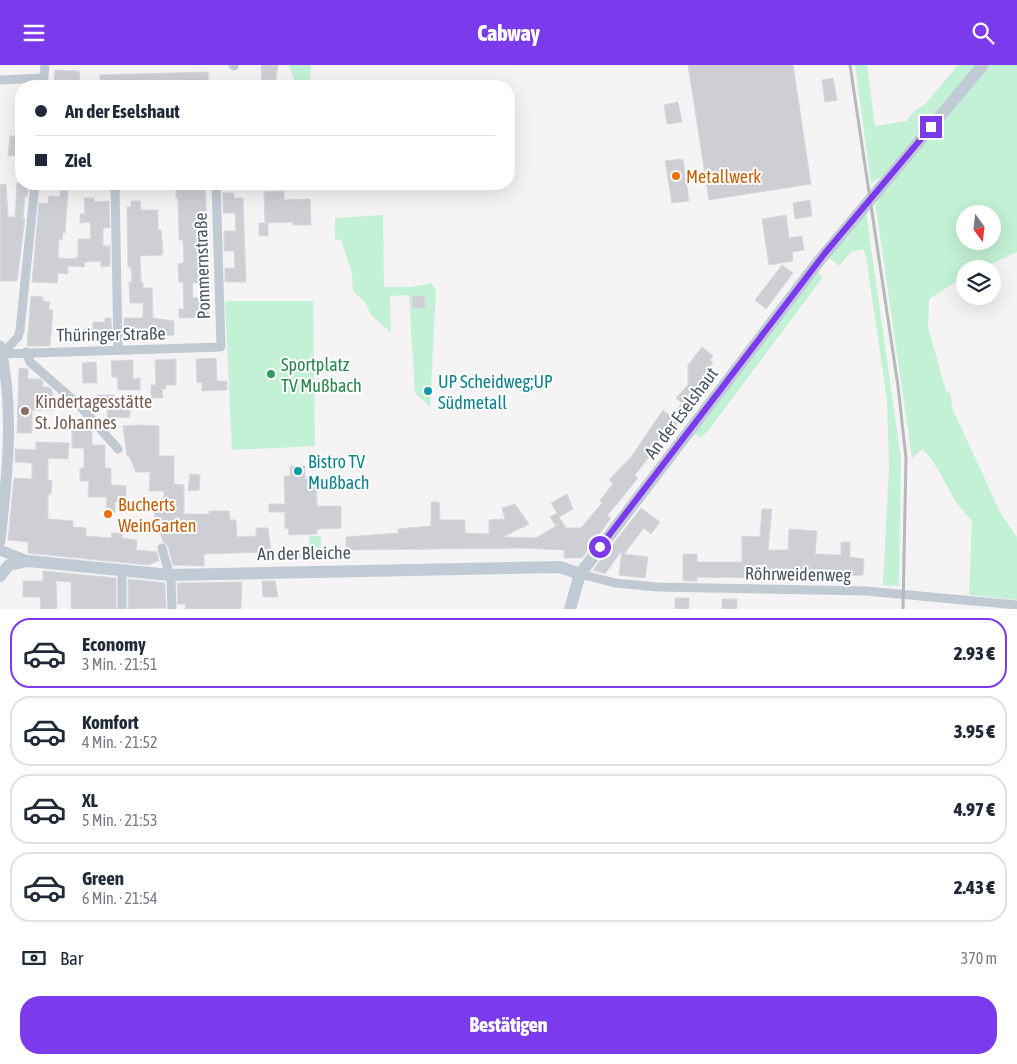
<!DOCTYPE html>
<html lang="de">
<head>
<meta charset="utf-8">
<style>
  :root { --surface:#fff; --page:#f2f2f3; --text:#1f2937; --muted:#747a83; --line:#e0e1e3; --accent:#7c3aed }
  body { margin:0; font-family:"Asap Condensed",sans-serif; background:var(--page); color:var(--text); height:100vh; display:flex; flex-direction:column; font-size:19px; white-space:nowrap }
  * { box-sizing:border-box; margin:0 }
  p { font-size:16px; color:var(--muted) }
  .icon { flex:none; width:28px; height:28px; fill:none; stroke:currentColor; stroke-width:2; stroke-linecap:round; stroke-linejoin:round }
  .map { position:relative; height:544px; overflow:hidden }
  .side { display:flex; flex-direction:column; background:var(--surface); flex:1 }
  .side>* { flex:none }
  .guide { position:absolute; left:15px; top:15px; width:500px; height:110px; border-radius:20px; box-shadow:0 5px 20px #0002; display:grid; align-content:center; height:110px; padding:0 20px; background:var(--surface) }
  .needle { width:32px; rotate:165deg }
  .buttons { position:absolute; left:956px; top:140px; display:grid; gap:10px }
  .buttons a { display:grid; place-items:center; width:45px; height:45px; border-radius:50%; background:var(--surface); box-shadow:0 5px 20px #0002; font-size:25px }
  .end { position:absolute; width:22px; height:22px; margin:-11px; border:6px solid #7c3aed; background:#fff; box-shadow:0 0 0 2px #fff }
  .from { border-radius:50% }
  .guide b { display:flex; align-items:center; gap:18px; height:48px; font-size:19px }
  .guide b+b { border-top:1px solid var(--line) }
  .guide i { width:12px; height:12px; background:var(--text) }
  ul { padding:9px 0 0; list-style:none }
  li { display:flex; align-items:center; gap:15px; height:70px; margin:0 10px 8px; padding:0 10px; border:2px solid var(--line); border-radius:20px }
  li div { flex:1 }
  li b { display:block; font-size:19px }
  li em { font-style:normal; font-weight:800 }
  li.on { border-color:var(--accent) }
  li>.icon { width:45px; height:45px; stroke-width:1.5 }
  .pay { display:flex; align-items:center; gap:12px; height:55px; padding:0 20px; font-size:19px }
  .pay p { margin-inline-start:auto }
  .action { display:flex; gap:10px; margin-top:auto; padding:10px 20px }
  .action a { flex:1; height:58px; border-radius:20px; background:var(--accent); color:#fff; font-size:20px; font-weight:800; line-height:58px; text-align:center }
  header { display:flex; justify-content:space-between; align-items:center; height:65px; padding:0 20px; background:var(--accent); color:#fff; font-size:22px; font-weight:800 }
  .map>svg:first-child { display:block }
</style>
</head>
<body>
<header><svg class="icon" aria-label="menu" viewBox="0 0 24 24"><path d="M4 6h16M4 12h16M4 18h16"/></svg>Cabway<svg class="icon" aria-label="search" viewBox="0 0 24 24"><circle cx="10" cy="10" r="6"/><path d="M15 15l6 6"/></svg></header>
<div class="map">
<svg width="1017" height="544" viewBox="0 0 1017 544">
  <rect width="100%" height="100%" fill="#f5f3f3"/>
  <path fill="#c3f1d5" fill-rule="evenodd" d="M289 0H311L310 21H296Z
    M855 0H867L875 61 907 56 912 48 925 39 958 0H976L881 112 871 118Z
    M990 0H1017V187L981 204H965V211L929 234 928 262 946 326 951 330 952 343 1001 449 1017 472V535L969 530 972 455C949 436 943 403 922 384L912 393 875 136ZM965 149H992V176H965Z
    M866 147 901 394 899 521 883 520 889 403 887 335 866 191 863 184 851 187 839 201 828 192Z
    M383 150 384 222H411L431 218 436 225 430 342 415 328 409 230 390 231 391 268 371 250 364 236 353 226 352 208 341 175 335 174V153Z
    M817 207 823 212 708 366 700 373 693 368Z
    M225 236H313L315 381 232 385Z
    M309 471H321L320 492 289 493V489L318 488H309Z"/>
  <path fill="#cdcfd5" stroke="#d7d9de" d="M261 0H278L275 21H262Z
    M688 0H793L811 119 709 135Z
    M55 5 79 6 80 21H54Z
    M208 7 209 21H100V10Z
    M833 13 837 35 825 37 822 15Z
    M678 37 682 57 667 59 664 40Z
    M10 71H21V90L8 91Z
    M683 94 689 136 672 138 665 96Z
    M17 118 29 119 27 132 25 131 23 154H25L17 216H0V120L6 119 8 152H15Z
    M192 119H205L209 218H192L193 233 208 232 209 252 179 253V244H184L183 217H179L178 199 184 198 183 175H179L178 133H176V125L192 123Z
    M60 126H68L65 168H63L62 175 59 174 58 193 74 194 78 192V174H91L90 157 80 158V149H85L84 133H94V137L109 136 110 163H103V181H110V201L101 202V196L85 197 84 202 68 201V209L58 208 57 218 32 217 39 138 48 139 49 131 60 132Z
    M284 126V135L310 134 311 160H293V157L266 158H268V171H259V158H265L264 127Z
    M223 128H234V133H243L246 217H225V203H235L234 186H224V166H236L235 148H223Z
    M810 135 812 151 795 154 793 138Z
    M131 136H140L141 145H158V165H161L163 186 162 190 140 191 141 217H143V223H152L153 253 174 256V270L124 273V253H143V238H130L129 217H132L131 202H128L127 142H131Z
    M786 150 789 173 802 171 804 185 792 187 793 196 769 200 762 154Z
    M782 200 793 208 766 244 755 235Z
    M31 231 43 232V236L50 237 49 245H53L50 281H27Z
    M412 231H425V243H412Z
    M105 253H111L112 273 85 272 84 264H93V257H105Z
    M702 282 713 291 710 295 713 298 705 307 711 313 688 339 691 342 666 373 663 370 650 387 652 388 635 410 638 413 607 451 611 453 582 493H564V485L521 483 346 485V472L398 468V464L431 461V437H439L440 455H465V468L489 469V455L505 454 502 443 515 439 529 459 503 472 536 473 556 461 550 452 557 448 551 438 567 429 573 444 559 452 566 463H581L602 438 600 436 613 418 609 415 631 392 663 345 671 352 682 338 676 333 688 320V300Z
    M216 293 217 316H227V325L202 326V317L197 318 196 294Z
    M176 294V320H166V324H162L163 333H151V320H156L155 295Z
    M133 295V314L140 313V325H118L117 312H112L111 296Z
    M96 297 97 318H83L82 298Z
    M19 303 28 304V314H40L43 316V322H48L52 325 54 345H32V368H17Z
    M97 330H114V342L130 341V352L115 353V363H108L107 342H97Z
    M138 360 159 361V391H174V419L184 420V449H209V446H229L230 455H236L237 472 256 471V463H268L271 487 204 489V501L173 500 168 481 163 477 160 467 142 465 143 458 157 459 152 441H163L164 426H149L150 407H136L129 391H127L123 361Z
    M77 361H89L92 364V380H105V403H111V420L126 421V437H115V448L106 447 107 432H88L89 416H80V403H84V383H72V365H77Z
    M36 377 69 378 68 394 48 393V415L52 416 51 429H48V454L73 456V462L86 463V471L111 473 112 468H122V473L137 475 136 485 157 487 159 496 148 500 28 488V477L8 475 14 413 32 414V398L15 397V384L36 385Z
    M290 401H305V414H316L317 441H341V463L317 464V469L289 470 288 463 285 464V447H269V439H285L284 411H290Z
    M190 409 200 410 199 425 188 426Z
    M641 443 660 457 651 469 644 463 624 489 648 492 645 513 619 510 622 485 605 509 593 505Z
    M762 444H772L768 485H788L789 464 817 466 815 489 841 490V477H850V492L864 494 863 510 845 511V509L834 508V505L812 504V511L768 509 767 516H756V513L697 512V516H683V489H697V497H742V471L760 472Z
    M43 506 116 513V544H71V517L56 516 57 544H41L40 532H23V516H43Z
    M128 514 165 518 166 543 128 544Z
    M262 516H275L278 532H263Z
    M242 517 241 544H185L186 539H178L177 518Z
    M675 533H689V544H675Z
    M722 534H737V544H722Z"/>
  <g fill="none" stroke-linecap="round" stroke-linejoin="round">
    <path stroke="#c1cad2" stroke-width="9" d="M233 0 234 1
      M0 15 43 13
      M43 21 45 0
      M115 119 118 285
      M26 287 30 297 80 341 118 384
      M2 289 221 282 216 119
      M2 289 18 272 20 265 35 119
      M162 483 171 515 172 544
      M122 505V544
      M580 509 615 518 657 522 866 526 1017 540"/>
    <path stroke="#c1cad2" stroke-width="11" d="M0 281C15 343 7 413 0 476
      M0 485 28 496"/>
    <path stroke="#c1cbd6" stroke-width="12" d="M0 511 9 500 28 496 170 510 560 502 580 509
      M570 544 580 509 819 196 983 0"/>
    <path stroke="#b5b8bd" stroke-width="3" d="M850 0 898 321 906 393 903 544"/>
  </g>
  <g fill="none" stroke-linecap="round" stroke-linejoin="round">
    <path stroke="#7c3aed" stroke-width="6" d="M600 482 825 188 931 62"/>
  </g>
  <g fill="#e8710a" stroke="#fff" stroke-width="2">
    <circle cx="676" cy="111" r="5"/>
    <circle cx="108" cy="449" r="5"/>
  </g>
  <circle fill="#2e9e5b" stroke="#fff" stroke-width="2" cx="271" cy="309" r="5"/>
  <g fill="#0f9aa8" stroke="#fff" stroke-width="2">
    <circle cx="428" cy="326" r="5"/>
    <circle cx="298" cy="406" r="5"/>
  </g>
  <circle fill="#8d6e63" stroke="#fff" stroke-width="2" cx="25" cy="346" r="5"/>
  <g text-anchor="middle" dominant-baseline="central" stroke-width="4" stroke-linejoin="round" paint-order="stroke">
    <g font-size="18" fill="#c56008" stroke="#fff" text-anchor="start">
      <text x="686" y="111">Metallwerk</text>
      <text x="118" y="439">Bucherts<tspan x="118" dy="21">WeinGarten</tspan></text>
    </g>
    <g font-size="18" fill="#4a5661" stroke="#fff">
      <text transform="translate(202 201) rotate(-92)">Pommernstraße</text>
      <text transform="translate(111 269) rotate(-1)">Thüringer Straße</text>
      <text transform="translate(681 348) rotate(-53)">An der Eselshaut</text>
      <text transform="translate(304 488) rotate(-1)">An der Bleiche</text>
      <text transform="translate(798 509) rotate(1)">Röhrweidenweg</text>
    </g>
    <g font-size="18" fill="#27864d" stroke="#fff" text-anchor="start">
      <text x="281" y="299">Sportplatz<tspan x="281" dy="21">TV Mußbach</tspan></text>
    </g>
    <g font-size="18" fill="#0d838f" stroke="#fff" text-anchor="start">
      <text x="438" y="316">UP Scheidweg;UP<tspan x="438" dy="21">Südmetall</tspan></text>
      <text x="308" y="396">Bistro TV<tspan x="308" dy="21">Mußbach</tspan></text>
    </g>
    <g font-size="18" fill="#785e54" stroke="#fff" text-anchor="start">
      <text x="35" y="336">Kindertagesstätte<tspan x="35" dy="21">St. Johannes</tspan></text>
    </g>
  </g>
</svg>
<div class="buttons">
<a><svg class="needle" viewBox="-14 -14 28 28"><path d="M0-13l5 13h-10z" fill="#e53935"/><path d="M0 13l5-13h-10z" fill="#747a83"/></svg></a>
<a><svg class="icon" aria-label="layers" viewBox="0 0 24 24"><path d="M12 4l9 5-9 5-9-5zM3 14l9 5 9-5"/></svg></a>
</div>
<i class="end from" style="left:600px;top:482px"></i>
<i class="end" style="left:931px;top:62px"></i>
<div class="guide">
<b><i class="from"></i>An der Eselshaut</b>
<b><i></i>Ziel</b>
</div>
</div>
<section class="side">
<ul>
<li class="on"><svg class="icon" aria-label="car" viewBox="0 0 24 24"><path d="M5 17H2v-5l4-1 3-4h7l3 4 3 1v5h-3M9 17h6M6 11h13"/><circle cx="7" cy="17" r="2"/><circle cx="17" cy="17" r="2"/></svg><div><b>Economy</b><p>3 Min. · 21:51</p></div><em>2.93 €</em></li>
<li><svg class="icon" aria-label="car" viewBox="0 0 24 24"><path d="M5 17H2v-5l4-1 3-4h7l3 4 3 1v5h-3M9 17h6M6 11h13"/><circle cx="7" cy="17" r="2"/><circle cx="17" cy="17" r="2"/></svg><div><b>Komfort</b><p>4 Min. · 21:52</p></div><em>3.95 €</em></li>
<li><svg class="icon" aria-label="car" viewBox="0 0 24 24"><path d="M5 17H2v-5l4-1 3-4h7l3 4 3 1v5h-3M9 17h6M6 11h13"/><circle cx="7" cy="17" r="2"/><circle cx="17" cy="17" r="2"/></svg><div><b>XL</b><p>5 Min. · 21:53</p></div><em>4.97 €</em></li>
<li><svg class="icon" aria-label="car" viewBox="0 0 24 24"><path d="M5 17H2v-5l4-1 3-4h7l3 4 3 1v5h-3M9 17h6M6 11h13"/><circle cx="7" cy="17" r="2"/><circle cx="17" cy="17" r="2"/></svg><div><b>Green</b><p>6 Min. · 21:54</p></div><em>2.43 €</em></li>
</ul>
<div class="pay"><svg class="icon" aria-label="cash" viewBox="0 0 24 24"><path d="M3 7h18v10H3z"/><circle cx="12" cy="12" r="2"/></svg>Bar<p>370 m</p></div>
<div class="action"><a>Bestätigen</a></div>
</section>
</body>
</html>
